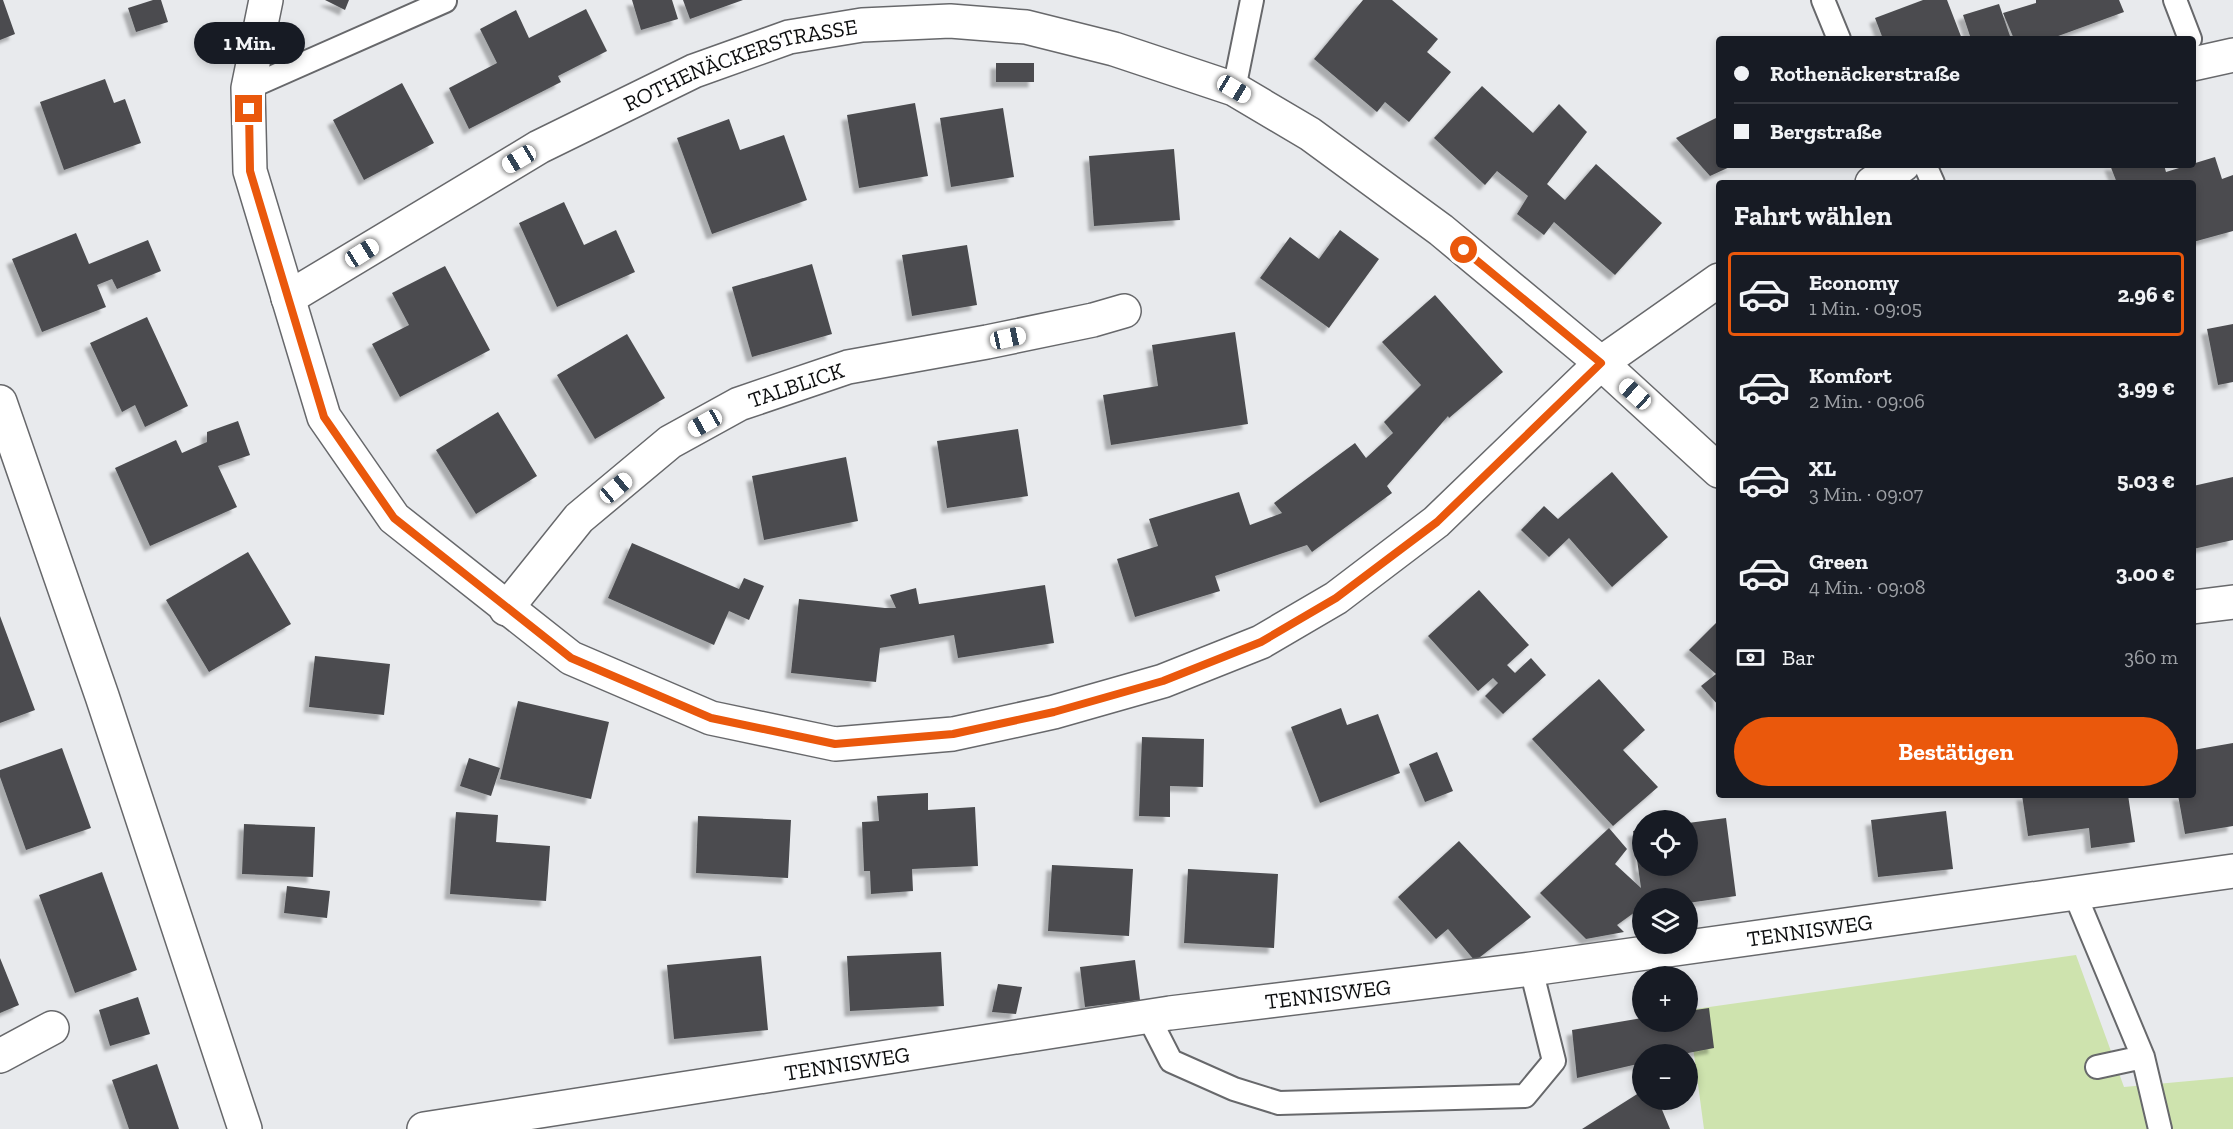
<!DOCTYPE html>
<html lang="de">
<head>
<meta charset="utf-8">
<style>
  :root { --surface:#171b24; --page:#242831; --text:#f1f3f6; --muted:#9ea1a6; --line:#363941; --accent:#ea580c }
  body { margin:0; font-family:"Zilla Slab",serif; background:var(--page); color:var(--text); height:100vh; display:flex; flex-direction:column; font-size:22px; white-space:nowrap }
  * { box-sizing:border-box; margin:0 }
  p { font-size:20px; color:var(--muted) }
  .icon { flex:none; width:33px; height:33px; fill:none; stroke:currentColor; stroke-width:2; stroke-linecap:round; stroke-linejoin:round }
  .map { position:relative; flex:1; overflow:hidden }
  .panel { position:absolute; left:1716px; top:180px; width:480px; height:618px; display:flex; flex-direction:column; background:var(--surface); border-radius:6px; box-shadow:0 3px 9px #0003 }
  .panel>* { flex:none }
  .hud { position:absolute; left:1716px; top:36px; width:480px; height:132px; border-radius:6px; box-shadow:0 3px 9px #0003; display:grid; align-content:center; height:132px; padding:0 18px; background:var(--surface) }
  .controls { position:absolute; left:1632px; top:810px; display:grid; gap:12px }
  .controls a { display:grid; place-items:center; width:66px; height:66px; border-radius:50%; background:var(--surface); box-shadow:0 3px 9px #0003; font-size:30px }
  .end { position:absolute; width:27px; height:27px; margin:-14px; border:8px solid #ea580c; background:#fff; box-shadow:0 0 0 3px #fff }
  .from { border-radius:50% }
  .bubble { position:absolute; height:42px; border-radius:21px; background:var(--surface); box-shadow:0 3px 9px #0003; font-size:20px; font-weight:700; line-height:42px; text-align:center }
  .car { position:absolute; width:18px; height:36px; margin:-18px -9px; border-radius:8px; box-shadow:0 0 4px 2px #0007; background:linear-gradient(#fff 24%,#345 0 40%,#fff 0 76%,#345 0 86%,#fff 0) }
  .hud b { display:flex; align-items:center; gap:21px; height:57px; font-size:22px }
  .hud b+b { border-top:2px solid var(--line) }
  .hud i { width:15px; height:15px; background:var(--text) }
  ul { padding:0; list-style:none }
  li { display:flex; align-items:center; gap:18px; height:84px; margin:0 12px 9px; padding:0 6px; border:3px solid transparent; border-radius:6px }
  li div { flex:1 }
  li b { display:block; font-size:22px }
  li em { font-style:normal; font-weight:700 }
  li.current { border-color:var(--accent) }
  li>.icon { width:54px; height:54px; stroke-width:1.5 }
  h2 { padding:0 18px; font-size:27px; line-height:72px }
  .pay { display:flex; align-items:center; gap:15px; height:66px; padding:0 18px; font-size:22px }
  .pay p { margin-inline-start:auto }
  .action { display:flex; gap:12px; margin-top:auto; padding:12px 18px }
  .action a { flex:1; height:69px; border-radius:36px; background:var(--accent); color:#fff; font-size:24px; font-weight:700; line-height:69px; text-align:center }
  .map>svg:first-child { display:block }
</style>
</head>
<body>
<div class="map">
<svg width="2233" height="1129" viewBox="0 0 2233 1129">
  <defs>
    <filter id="shadow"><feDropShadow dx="-5.5" dy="5.5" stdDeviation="1.5" flood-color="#0004"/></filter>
  </defs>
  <rect width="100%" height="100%" fill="#e8eaed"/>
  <path fill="#cee3ae" d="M2076 955 2124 1087 2233 1077V1129H1704L1688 1010Z"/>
  <path fill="#4b4c4f" filter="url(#shadow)" d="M0 0H3L15 34 0 40Z
    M153 0H161L168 22 136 32 128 8Z
    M325 0H349L345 10Z
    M632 0H672L678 19 641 30Z
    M683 0H743L690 19Z
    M1363 0H1392L1438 39 1427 52 1451 72 1409 122 1385 102 1377 112 1314 59Z
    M1923 0H1947L1962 39H1883L1875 18Z
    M2036 0H2119L2124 12 2050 39H2014L2003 13 2036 3Z
    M1999 4 2011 39H1971L1963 15Z
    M586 9 607 51 558 76 561 82 469 129 449 88 497 63 480 29 516 10 529 38Z
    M996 63H1034V82H996Z
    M105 79 114 103 125 99 141 143 64 170 40 102Z
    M402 83 434 143 364 180 333 120Z
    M1482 86 1533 133 1559 104 1587 132 1547 184 1565 200 1596 164 1662 223 1615 275 1554 222 1544 235 1517 214 1528 196 1497 171 1485 185 1434 138Z
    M915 103 928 176 859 188 847 115Z
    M1003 108 1014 177 951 187 940 118Z
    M1718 117 1719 165H1734L1710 176 1676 138Z
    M729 119 740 150 784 135 807 200 712 234 677 138Z
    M1174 149 1180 220 1094 226 1089 156Z
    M2215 157 2222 179 2233 175V231L2193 242V183H2117L2110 165H2164L2166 172Z
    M564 202 584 245 616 230 635 272 557 307 519 223Z
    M1340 230 1379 259 1329 328 1260 278 1290 237 1319 259Z
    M76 233 89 264 148 240 161 271 117 289 112 279 97 285 106 307 42 332 12 259Z
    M967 245 977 305 912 316 902 255Z
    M812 264 832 334 752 357 732 287Z
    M445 266 490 350 400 397 372 344 409 325 392 293Z
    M1435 295 1503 372 1449 418 1448 416 1387 486 1392 493 1312 552 1307 545 1215 576 1220 591 1135 617 1117 559 1158 546 1149 519 1239 492 1250 525 1282 513 1274 503 1355 443 1366 458 1393 433 1384 422 1421 385 1382 342Z
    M147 317 188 406 145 427 135 405 122 412 90 343Z
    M2233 324V382L2218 385 2207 329Z
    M1235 332 1248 424 1111 445 1103 395 1158 386 1152 345Z
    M627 334 665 398 595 439 557 375Z
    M498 412 537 476 476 514 436 450Z
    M238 421 250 455 218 466 237 507 150 546 115 468 176 440 182 453 207 442V432Z
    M1018 429 1028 496 947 508 937 441Z
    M846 457 858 521 764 540 752 476Z
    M1612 472 1668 537 1612 587 1569 538 1549 557 1521 530 1544 506 1558 519Z
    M2233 477V540L2193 549V486Z
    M632 543 739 589 744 578 764 586 749 620 729 611 714 645 608 598Z
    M248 552 291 624 209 672 166 600Z
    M1045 585 1054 643 958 658 954 635 880 648 876 682 791 673 799 599 885 608H896L890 595 916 588 919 604Z
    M1479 590 1529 645 1507 665 1515 673 1531 658 1546 675 1503 714 1485 696 1498 683 1493 678 1478 691 1428 636Z
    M0 616 35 710 0 723Z
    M1719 620V706L1701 686 1716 674 1689 650Z
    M315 656 390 664 384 715 309 707Z
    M1599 679 1645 730 1623 750 1658 787 1613 826 1532 739Z
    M518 701 609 722 591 799 500 779Z
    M1341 708 1347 725 1378 714 1400 773 1320 803 1291 727Z
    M1142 737 1204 739 1203 787 1170 786V817L1139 816Z
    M2233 743V826L2185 834 2178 795H2193V750Z
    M62 748 91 828 26 850 0 777V770Z
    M1437 752 1453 791 1425 802 1409 764Z
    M469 758 500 768 491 796 460 786Z
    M928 793V810L975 807 978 866 912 869 913 891 871 894 870 871H864L862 822 879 821 877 796Z
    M2022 795H2128L2135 842 2091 848 2089 828 2028 836Z
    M1946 811 1953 869 1878 877 1871 820Z
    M456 812 498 815 496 842 550 846 546 901 450 894Z
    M698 816 791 820 788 878 696 873Z
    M1726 818 1736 896 1688 903V898H1642V907L1617 925 1624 932 1586 939 1540 893 1609 828 1627 849 1615 864 1641 888 1633 831 1642 830V866H1688V823Z
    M244 824 315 827 313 877 242 874Z
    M1459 841 1531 917 1475 961 1448 929 1436 939 1398 897Z
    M1052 865 1133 869 1129 936 1048 931Z
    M1188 869 1278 874 1274 948 1184 943Z
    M102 872 137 970 75 993 39 895Z
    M287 886 330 891 327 918 284 913Z
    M941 952 944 1006 850 1011 847 956Z
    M761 956 768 1030 674 1039 667 965Z
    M0 958 19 1005 0 1013Z
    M1135 960 1140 1000 1085 1007 1080 967Z
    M998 984 1022 987 1016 1014 992 1012Z
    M138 997 150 1034 110 1046 99 1010Z
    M1709 1008 1714 1048 1683 1054H1642V1063L1577 1078 1572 1030 1642 1018V1022H1688V1011Z
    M157 1064 179 1129H129L112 1080Z
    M1642 1091V1100H1658L1670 1129H1582Z"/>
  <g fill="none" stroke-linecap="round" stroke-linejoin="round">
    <g stroke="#67686b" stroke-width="26">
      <path id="service" d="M1823 0 1839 39
        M2175 0 2190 39
        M248 88 445 1
        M1234 89 1252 0
        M1925 165 1933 183
        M2074 892 2143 1057 2160 1129
        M1148 1016 1171 1061 1234 1089 1279 1103 1525 1096 1554 1061 1531 969
        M2097 1067 2143 1057"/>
    </g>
    <g stroke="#67686b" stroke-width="36">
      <g id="minor">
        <path d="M266 0 248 88 250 171 324 417 394 518 571 658 711 718 835 744 953 734 1054 712 1163 681 1261 642 1336 598 1436 522 1601 363 1719 280"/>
        <path d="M2193 64 2233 55"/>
        <path d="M1872 183 1903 165"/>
        <path id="s1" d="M288 298 539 147 694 71 789 37 862 25 950 21 1026 27 1114 49 1234 89 1310 134 1441 230 1601 363 1719 471"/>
        <path d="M0 402 102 696 245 1129"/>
        <path d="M2193 607 2233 602"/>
        <path id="s2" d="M506 609 579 518 670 442 739 404 848 367 987 342 1093 320 1124 311"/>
        <path d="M0 1056 52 1028"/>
        <path id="s3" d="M424 1129 1170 1013 1531 969 2233 871"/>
      </g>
    </g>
    <use href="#service" stroke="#fff" stroke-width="22"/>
    <use href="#minor" stroke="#fff" stroke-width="33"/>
  </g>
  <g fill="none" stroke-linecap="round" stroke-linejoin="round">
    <path stroke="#ea580c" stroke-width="8" d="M249 109 250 171 324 417 394 518 571 658 711 718 835 744 953 734 1054 712 1163 681 1261 642 1336 598 1437 522 1601 363 1464 250"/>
  </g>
  <g text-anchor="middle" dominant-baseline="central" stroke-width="6" stroke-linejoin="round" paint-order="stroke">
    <g font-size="22" fill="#0d0e0f" stroke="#fff">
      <text stroke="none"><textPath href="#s1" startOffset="512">ROTHENÄCKERSTRASSE</textPath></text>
      <text stroke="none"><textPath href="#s2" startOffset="374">TALBLICK</textPath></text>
      <text stroke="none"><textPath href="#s3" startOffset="1400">TENNISWEG</textPath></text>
      <text stroke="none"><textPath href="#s3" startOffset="914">TENNISWEG</textPath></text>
      <text stroke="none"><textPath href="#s3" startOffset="428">TENNISWEG</textPath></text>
    </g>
  </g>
</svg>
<div class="controls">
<a><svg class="icon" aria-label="locate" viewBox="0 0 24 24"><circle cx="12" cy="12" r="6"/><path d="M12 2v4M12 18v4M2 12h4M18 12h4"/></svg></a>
<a><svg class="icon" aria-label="layers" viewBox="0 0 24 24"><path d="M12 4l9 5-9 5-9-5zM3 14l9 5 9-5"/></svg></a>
<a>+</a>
<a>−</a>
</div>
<i class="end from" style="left:1464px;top:250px"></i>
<i class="end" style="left:249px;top:109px"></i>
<div class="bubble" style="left:194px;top:22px;width:111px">1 Min.</div>
<i class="car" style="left:1234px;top:89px;rotate:121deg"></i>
<i class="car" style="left:519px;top:159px;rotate:239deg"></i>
<i class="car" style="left:362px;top:253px;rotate:58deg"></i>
<i class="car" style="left:1008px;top:338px;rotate:78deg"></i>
<i class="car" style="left:1635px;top:394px;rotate:312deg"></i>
<i class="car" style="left:705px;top:423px;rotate:241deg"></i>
<i class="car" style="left:616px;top:488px;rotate:50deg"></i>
<div class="hud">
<b><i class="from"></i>Rothenäckerstraße</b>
<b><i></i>Bergstraße</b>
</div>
<section class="panel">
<h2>Fahrt wählen</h2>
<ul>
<li class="current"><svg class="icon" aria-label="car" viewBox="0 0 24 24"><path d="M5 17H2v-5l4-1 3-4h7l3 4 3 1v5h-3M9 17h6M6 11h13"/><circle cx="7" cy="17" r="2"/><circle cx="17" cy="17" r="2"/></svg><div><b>Economy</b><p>1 Min. · 09:05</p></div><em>2.96 €</em></li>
<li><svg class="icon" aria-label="car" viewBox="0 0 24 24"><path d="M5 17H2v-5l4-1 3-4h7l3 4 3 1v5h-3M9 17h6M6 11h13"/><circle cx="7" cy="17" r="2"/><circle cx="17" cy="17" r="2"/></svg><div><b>Komfort</b><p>2 Min. · 09:06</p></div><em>3.99 €</em></li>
<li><svg class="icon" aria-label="car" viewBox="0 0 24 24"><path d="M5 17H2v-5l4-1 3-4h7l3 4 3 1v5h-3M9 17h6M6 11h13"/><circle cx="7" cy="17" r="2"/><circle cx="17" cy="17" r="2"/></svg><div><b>XL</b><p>3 Min. · 09:07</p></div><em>5.03 €</em></li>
<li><svg class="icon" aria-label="car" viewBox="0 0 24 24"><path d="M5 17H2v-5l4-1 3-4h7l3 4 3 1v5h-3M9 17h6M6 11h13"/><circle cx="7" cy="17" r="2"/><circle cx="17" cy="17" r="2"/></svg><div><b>Green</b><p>4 Min. · 09:08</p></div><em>3.00 €</em></li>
</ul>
<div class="pay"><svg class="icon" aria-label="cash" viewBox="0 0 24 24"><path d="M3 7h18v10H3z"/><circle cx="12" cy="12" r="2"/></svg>Bar<p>360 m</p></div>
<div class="action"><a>Bestätigen</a></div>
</section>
</div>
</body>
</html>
